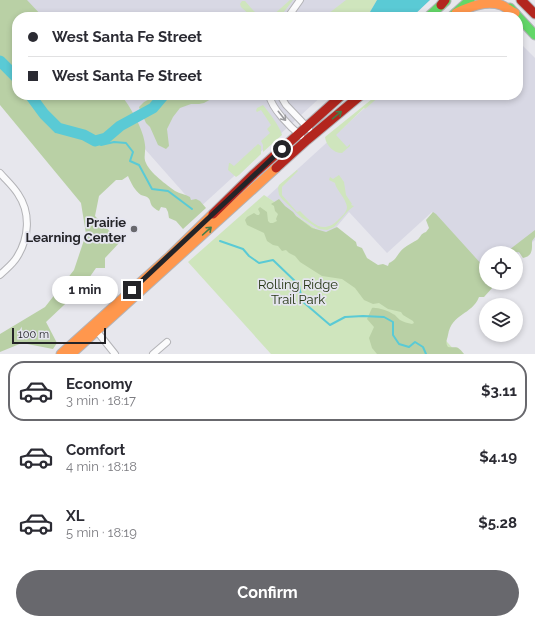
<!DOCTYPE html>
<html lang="en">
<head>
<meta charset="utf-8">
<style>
  :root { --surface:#fff; --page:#f7f7f7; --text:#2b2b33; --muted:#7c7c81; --line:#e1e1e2; --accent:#68686d }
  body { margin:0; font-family:Raleway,sans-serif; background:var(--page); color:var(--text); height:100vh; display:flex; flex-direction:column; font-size:15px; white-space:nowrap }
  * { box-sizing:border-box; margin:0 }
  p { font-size:13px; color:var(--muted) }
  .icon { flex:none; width:22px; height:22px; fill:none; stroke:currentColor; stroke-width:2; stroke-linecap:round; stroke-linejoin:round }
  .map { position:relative; height:354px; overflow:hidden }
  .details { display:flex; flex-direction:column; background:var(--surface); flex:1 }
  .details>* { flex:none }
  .banner { position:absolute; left:12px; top:12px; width:511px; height:88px; border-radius:16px; box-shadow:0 2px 6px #0003; display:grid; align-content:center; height:88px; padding:0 16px; background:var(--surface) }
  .buttons { position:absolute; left:479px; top:246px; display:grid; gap:8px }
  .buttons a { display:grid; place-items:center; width:44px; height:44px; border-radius:50%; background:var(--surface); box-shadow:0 2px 6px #0003; font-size:20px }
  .scale { position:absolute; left:12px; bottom:10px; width:94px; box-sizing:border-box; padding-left:4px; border:2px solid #242428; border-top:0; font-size:11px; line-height:14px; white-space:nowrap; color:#242428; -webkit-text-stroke:3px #e5e5ef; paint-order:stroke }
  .end { position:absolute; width:18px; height:18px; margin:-9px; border:5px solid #242428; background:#fff; box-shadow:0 0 0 2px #fff }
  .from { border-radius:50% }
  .bubble { position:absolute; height:28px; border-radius:14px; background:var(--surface); box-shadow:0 2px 6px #0003; font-size:13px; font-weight:700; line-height:28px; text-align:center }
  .banner b { display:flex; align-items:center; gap:14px; height:38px; font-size:15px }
  .banner b+b { border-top:1px solid var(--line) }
  .banner i { width:10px; height:10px; background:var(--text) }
  ul { padding:7px 0 0; list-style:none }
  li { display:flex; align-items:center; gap:12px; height:60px; margin:0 8px 6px; padding:0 8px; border:2px solid transparent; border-radius:16px }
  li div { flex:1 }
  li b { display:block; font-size:15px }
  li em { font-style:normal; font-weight:700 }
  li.on { border-color:var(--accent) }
  li>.icon { width:36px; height:36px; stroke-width:1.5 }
  .cta { display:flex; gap:8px; margin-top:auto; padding:8px 16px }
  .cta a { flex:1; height:46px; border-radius:24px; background:var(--accent); color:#fff; font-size:16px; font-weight:700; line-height:46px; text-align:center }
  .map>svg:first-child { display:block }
</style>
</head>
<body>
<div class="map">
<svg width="535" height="354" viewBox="0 0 535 354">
  <rect width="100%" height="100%" fill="#e7e7ed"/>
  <path fill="#d8d8e4" d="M12 0H420L401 17H27Z
    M518 41 535 58V240L516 256V253H486V272L432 212 387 253 349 212 328 237 267 197 379 95H518Z
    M97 95H323L198 209Z"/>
  <path fill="#cfe5bd" d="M290 0H293L280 17H252L241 7 240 4 242 1H245C252 8 258 21 269 12L272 16Z
    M346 0H377L370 12 362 17H324Z
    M377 95H381L365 109 364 108 336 135 347 147 350 144V146L342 153C333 153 326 145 325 137Z
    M263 105C268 111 281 128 282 135L263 152V145L261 141 270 133 267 129 271 125 261 110 257 112 256 111 257 108Z
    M258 144 261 146V154L239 175 236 177 228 170 229 163H230L234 166Z
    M297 170 298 171 282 187V195L297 212 300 211C312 223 323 235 338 220 342 216 347 212 347 207 346 198 336 190 335 183L329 180 330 177 333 179 339 175 344 182 346 195 352 204 351 205 354 206 348 211 334 227 327 230 319 229 302 218 282 199 279 195 278 188 279 185Z
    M264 195 386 275 458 354H271L188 262Z"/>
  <path fill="#b9d0a5" d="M0 0H27L43 17H17V95H121C130 106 144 130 145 145 146 151 143 158 146 163 150 173 167 185 175 191 180 194 185 194 190 197L191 200 196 199 200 201 206 208 183 229 176 221 169 218 168 212 166 208 161 207 159 211C147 205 153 201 147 197 146 196 143 196 141 195 135 191 131 183 128 176L122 180H116L99 196 95 216 120 242 105 258V268H96L82 288 46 322 57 343 53 349 22 343 0 352V334L45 307 74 270 86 234 81 203 0 105Z
    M157 95H218L204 103 199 104H191L180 108 173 117 167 129 169 146 166 149 158 145 150 127 146 123 140 110 139 107 144 102Z
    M279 199 285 206 293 212 296 216 312 228 326 232 337 227 356 242 357 246 362 248 367 258 378 265 383 264 388 266 389 263C397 260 398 252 404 248 408 245 413 242 417 240 421 237 420 234 426 232L429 228 426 220 433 212 436 214 484 267 486 268V283H500L498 285 493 287 484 297H479C472 315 452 313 448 335 447 340 445 343 448 347 457 348 457 345 464 354H377L372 348 369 338 374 327 367 319 372 308C376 307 389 311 393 314 396 315 397 318 400 320 403 322 408 323 412 324L414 323 413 321 403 315 401 312 388 309 379 303 373 304 364 300 355 288 342 279 322 276 300 262 295 256 289 253 286 250 282 251 278 246 273 245 267 241 264 233 247 225 245 220 247 217 254 213 257 215H259L260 213 258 209 260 207 267 212 268 221 270 223H273L277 221 276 219 278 214 275 211 274 206 271 204Z
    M535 230V237L532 241C532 249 533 256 523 258L519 252 505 253Z"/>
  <path fill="#5acad5" d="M377 0H430L412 17H362L370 12Z"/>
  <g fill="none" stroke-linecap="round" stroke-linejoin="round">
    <path stroke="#5acad5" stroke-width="2" d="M95 141 101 145 114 142 126 143 133 152 130 161 139 165 152 189 168 191 192 209
      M220 241 243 249 249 256 259 263 273 260 299 285 302 301 330 325 345 317 363 316 384 317 393 322V335L399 344 409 347 415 342 423 347 426 354"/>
    <path stroke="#5acad5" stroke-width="11" d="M0 61 17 78
      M30 95 44 114 58 128 84 135 95 141 106 138 120 126 153 108 164 95"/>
    <g stroke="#b3b3b7" stroke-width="8">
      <path id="street" d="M288 17 300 0
        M269 95C272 109 290 127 301 136
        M280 95 286 105 309 129
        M0 173C6 180 13 186 18 194 31 213 29 238 17 257 13 264 6 269 0 275
        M95 329 115 354
        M153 354 167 342"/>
    </g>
    <g stroke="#b3b3b7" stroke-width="11">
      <path id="fast" d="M510 8 535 35
        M428 17 446 1
        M451 17 470 0"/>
    </g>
    <g stroke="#b3b3b7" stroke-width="11">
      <path id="slow" d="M456 13C469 7 486 0 501 5 506 7 510 11 515 13
        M61 354 170 256 213 214
        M71 354 276 168"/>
    </g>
    <g stroke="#b3b3b7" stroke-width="11">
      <path id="jam" d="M521 0 535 14
        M441 5 445 0
        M276 168 307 140 361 95
        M213 214 254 174 342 95"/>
    </g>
    <use href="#street" stroke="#fbfbfc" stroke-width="6"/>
    <use href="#fast" stroke="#63d668" stroke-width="9"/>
    <use href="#slow" stroke="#ff974d" stroke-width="9"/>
    <use href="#jam" stroke="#b3261e" stroke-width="9"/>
  </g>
  <defs><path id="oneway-shaft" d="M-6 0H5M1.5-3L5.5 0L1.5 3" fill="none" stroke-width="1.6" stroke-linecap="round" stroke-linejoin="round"/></defs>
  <g stroke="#447d48">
    <use href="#oneway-shaft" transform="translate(337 115) rotate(-40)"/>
    <use href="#oneway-shaft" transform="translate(207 231) rotate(-42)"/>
  </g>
  <use stroke="#9a9a9d" href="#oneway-shaft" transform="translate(282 116) rotate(51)"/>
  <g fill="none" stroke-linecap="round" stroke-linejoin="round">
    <path stroke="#242428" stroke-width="5" d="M132 290 282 149"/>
  </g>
  <circle fill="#68686d" stroke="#e5e5ef" stroke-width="1.5" cx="134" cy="229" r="4"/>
  <g text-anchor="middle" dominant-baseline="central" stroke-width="3.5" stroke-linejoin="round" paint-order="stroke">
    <g font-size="13" font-weight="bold" fill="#242428" stroke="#e5e5ef" text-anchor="end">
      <text x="126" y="222">Prairie<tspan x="126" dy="15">Learning Center</tspan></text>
    </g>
    <g font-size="13" fill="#253614" stroke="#e5e5ef">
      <text x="298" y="284">Rolling Ridge<tspan x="298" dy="15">Trail Park</tspan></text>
    </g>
  </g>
</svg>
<div class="buttons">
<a><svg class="icon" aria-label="locate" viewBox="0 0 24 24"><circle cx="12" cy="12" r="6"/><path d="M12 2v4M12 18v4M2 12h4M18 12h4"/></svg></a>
<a><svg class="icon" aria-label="layers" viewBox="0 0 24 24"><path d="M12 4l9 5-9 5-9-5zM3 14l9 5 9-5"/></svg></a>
</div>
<div class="scale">100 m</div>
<i class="end from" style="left:282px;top:149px"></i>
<i class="end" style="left:132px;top:290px"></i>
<div class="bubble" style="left:52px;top:276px;width:66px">1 min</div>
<div class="banner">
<b><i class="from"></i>West Santa Fe Street</b>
<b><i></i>West Santa Fe Street</b>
</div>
</div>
<section class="details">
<ul>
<li class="on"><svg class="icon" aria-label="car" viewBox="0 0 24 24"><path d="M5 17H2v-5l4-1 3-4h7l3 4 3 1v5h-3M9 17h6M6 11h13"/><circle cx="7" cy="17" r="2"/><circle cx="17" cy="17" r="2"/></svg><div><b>Economy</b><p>3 min · 18:17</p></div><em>$3.11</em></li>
<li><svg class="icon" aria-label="car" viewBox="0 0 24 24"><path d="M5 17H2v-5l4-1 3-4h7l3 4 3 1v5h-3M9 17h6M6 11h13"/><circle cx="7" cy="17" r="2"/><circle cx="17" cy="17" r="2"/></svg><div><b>Comfort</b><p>4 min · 18:18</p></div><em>$4.19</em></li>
<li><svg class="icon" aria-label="car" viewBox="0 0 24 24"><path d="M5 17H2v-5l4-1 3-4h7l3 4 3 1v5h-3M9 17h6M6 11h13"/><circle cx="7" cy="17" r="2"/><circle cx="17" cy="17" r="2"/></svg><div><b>XL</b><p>5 min · 18:19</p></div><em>$5.28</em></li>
</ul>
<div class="cta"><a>Confirm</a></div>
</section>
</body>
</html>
